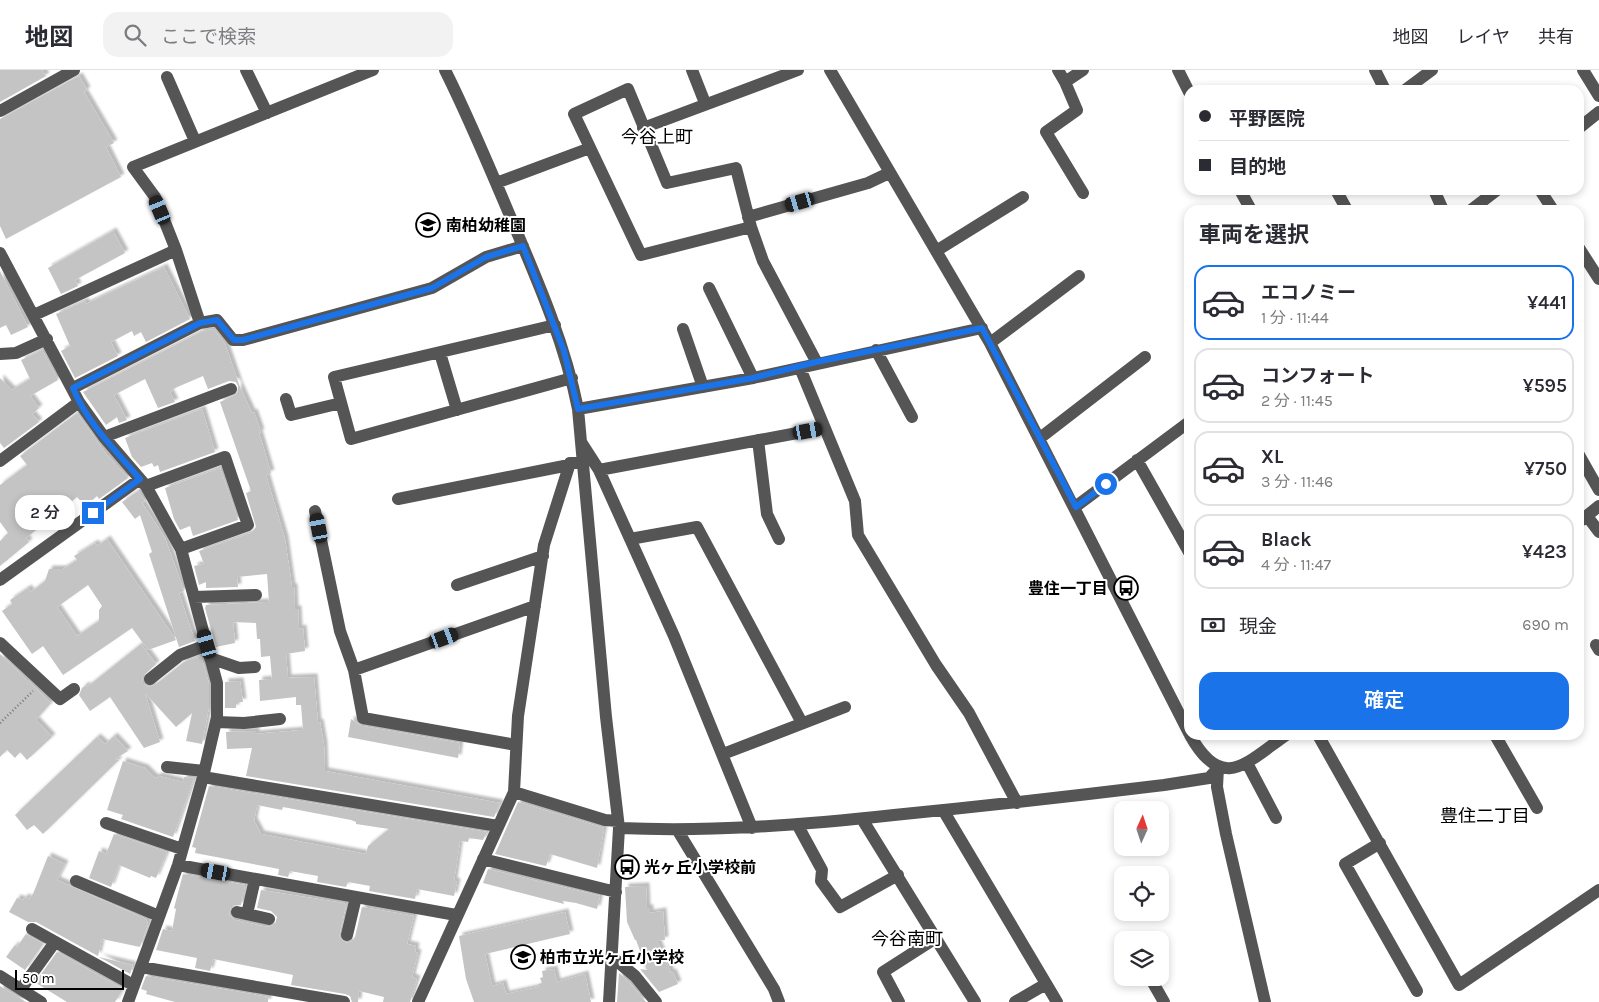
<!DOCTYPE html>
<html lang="ja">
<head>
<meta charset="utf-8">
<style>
  :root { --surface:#fff; --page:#f2f2f3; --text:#2b2b33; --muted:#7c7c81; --line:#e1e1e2; --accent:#1a73e8 }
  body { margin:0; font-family:Karla,"Noto Sans JP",sans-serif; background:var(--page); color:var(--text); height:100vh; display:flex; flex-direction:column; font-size:19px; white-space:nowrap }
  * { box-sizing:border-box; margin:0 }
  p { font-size:16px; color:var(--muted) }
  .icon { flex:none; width:28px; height:28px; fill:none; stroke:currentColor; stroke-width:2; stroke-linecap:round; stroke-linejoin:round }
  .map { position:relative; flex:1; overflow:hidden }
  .details { position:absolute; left:1184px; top:135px; width:400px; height:535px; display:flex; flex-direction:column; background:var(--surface); border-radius:15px; box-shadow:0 2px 8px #0003 }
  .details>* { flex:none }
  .banner { position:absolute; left:1184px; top:15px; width:400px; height:110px; border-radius:15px; box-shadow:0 2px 8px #0003; display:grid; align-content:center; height:110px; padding:0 15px; background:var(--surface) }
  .needle { width:32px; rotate:3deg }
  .buttons { position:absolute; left:1114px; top:731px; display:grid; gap:10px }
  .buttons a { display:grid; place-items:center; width:55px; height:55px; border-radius:10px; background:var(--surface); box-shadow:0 2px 8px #0003; font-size:25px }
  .scale { position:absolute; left:15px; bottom:12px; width:109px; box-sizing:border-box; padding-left:5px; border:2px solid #000; border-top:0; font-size:14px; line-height:18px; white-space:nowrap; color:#000; -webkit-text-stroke:4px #fff; paint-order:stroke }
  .end { position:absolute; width:22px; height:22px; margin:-11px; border:6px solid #1a73e8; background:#fff; box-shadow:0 0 0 2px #fff }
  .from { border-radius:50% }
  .bubble { position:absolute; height:35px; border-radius:15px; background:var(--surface); box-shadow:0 2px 8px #0003; font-size:16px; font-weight:600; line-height:35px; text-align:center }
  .car { position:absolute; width:15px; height:30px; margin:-15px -8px; border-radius:6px; box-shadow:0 0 4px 1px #0007; background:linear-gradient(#222 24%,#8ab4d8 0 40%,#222 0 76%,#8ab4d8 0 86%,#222 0) }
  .banner b { display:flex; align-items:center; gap:18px; height:48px; font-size:19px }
  .banner b+b { border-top:1px solid var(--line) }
  .banner i { width:12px; height:12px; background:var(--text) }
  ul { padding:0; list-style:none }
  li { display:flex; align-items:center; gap:15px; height:75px; margin:0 10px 8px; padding:0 5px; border:2px solid var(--line); border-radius:15px }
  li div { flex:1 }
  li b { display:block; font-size:19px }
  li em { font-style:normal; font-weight:600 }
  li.current { border-color:var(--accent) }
  li>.icon { width:45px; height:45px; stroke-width:1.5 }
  h2 { padding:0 15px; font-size:22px; line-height:60px }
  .pay { display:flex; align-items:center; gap:12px; height:55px; padding:0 15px; font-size:19px }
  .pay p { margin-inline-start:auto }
  .primary-button { display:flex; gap:10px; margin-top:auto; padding:10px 15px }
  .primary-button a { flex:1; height:58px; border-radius:15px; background:var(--accent); color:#fff; font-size:20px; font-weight:600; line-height:58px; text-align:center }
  header { display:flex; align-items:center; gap:30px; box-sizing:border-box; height:70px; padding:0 25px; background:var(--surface); border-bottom:1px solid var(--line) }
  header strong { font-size:24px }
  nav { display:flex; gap:28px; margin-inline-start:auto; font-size:18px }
  .search { width:350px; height:45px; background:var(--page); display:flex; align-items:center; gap:12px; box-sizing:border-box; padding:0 18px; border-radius:15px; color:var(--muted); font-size:19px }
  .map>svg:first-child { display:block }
</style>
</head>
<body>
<header>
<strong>地図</strong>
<div class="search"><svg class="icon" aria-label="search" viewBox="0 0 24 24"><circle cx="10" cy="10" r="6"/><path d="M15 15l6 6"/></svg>ここで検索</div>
<nav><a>地図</a><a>レイヤ</a><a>共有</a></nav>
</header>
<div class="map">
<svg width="1599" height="932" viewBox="0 0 1599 932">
  <defs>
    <filter id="shadow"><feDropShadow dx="3.5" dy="-3.5" stdDeviation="1" flood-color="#0004"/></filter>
  </defs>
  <rect width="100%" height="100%" fill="#fff"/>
  <path fill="#c4c4c4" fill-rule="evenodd" filter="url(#shadow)" d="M0 0H42L46 6 0 32Z
    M79 6 87 20 84 22 114 73 106 77 121 107 6 169 0 156V49Z
    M113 161 125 183 75 210 78 216 61 224 48 198Z
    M164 197 190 249 146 272 141 262 134 266 132 261 111 272 118 286 75 308 61 281 70 276 56 244 85 231 86 234Z
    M0 201 28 257 11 265 6 255 0 258Z
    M214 259 225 274 240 317 252 343 254 342 261 362 259 363 271 403 266 405 285 469 292 517H294L295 539H298L299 559 303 558 305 581 286 584 288 608 314 607 318 653 320 652 324 675 325 701 500 733 494 747 246 706 252 678 227 679 226 662 256 661V664L266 663 303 660 301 635H296V627L260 631 259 610 272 609 270 586 261 587 260 569H257L256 553 233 552 235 573 216 577 205 538 206 535 269 532 267 504 237 507 238 517 206 518V512L199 515 194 496 204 494 199 481 251 463 256 457 246 423 251 421 220 332 237 324 238 316 236 312 229 311 208 319 203 306 175 318 170 322 175 332 158 338 145 309 114 325 127 350 119 353 117 347 106 355 83 322 203 261Z
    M42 280 58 310 30 326 39 338 32 344 39 352 4 378 0 373V308L12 320 30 309 21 290Z
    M202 339 215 382 160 402 158 395 154 397 152 393 141 397 132 387 125 368Z
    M77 343 106 384 128 408 99 429 97 426 85 436 77 427 26 468 29 472 0 496V471L8 463 0 452V415L27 395 20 386Z
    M220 398 238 450 193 466 190 456 180 460 174 449 165 418Z
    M138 421 145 431 142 433 165 468 184 521 179 523 195 571 179 577 149 484 152 482 140 445 135 449 122 432Z
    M107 469 176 570 148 580 132 558 63 605 43 576 32 584 2 541 12 534 10 530 28 518 31 522 45 511 49 499H63L77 490 74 486 95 473 97 476ZM88 515 102 536 99 540V551L77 566 57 537Z
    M141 574 156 594 142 607 143 614 148 617 155 615 184 592 201 586 209 614V637L202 674 186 671 192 643 176 657 145 623 160 672 144 678 110 627 90 641 79 625 82 618 86 615 87 617Z
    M0 584 51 633 36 650 52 667 27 690 20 682 15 688 7 680 0 687Z
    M240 611 243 632H236V638H225V612Z
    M351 649 362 656 460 673 458 688 348 667Z
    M114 666 128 681 115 689 119 690 43 764 34 755 27 760 15 745 97 667 105 674Z
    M123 691 145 698 155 708 159 706 183 712 184 707 194 708 173 767 121 749 123 745 107 740Z
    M209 716 487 762 483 770 469 768 468 772 460 771 454 811 457 812 454 826 417 819 415 829 369 821 370 816 348 812 346 817 317 812 318 806 290 801 288 807 278 805 279 799 195 783 196 778 192 777ZM257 735 282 740 283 737 351 750 356 752V754L389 759 368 776 366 784 261 764 254 751Z
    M518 732 604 758 597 798 550 784 546 796 495 784Z
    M114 764 167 782 156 808 151 806 150 808 119 795 111 817 89 808 99 781 106 784Z
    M48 786 65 794 57 810 146 849 148 854 140 877 102 869 98 886 36 852H28L9 842 17 828 23 830 25 827 29 829 33 824Z
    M488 799 600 826 597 839 576 833 563 831 564 834 483 813Z
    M183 804 245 815 241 835 231 836 229 845 235 850 267 857 275 855 277 847 271 841 257 838 261 820 343 833 346 835 339 867 346 873 353 871 355 867 362 837 414 846 407 874 416 876 415 882 418 883 412 907 417 909 410 932H383L384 927 359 921 358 932H352L350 926 345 924 291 915 293 905 213 889 210 901 195 898 197 888 156 880 163 859 172 861 176 839 174 838Z
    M646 816 647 838H650V843L663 841 665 870 657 871 671 903 673 902 678 914 659 922 640 899 647 900 636 870H635L627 852 625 817Z
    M565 842 570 864 485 884 492 916 503 913 506 924 539 917 538 914 542 913 540 908 543 907 542 901 554 899 557 912 585 904 591 932H474L466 909 459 866Z
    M26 864 43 874 25 900 6 887 15 875 17 877Z
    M57 882 123 919 115 932H67L36 913 32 917Z
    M99 887 133 895 130 904Z
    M619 903 629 912 646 932H617Z
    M146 906 268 927V932H175L146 924 147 921 141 919Z
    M0 916 26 932H0Z"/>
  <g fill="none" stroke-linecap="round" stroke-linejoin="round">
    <path stroke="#777" stroke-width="2.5" stroke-dasharray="1 2.5" stroke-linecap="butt" d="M0 653 33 621"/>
    <path stroke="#555" stroke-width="12" d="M246 0 267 43
      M445 0C470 50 491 101 513 153 539 214 565 274 578 339L606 647 619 758 609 932
      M692 0 705 33
      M830 0 990 273 1189 663
      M1058 0 1065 12 1083 0
      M1178 0 1189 22
      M1375 0 1385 20
      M1583 0 1599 26
      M167 7 195 71
      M1065 12 1077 40 1046 62 1083 123
      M1405 20 1432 0
      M0 41 74 0
      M643 58 798 0
      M1579 58 1599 42
      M496 113 590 78
      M1240 120 1251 140
      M1336 120 1347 140
      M1434 120 1443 140
      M1540 120 1553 140
      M1471 140 1497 120
      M748 147 868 113 889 103
      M751 157 641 185 574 44 628 19 667 113 736 98 751 157 763 191 817 293
      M1579 178 1599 209
      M936 181 1023 127
      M0 183 79 332 104 367 146 416 181 479 217 613V647L203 707 178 795 128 932
      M709 218 753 308
      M34 245 176 180
      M200 253 176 180 155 127 133 97 373 0
      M555 255 334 307 351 369 572 308
      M683 259 703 317
      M990 273 1079 206
      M876 280 912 347
      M440 283 457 340
      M0 284 16 283 47 269
      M800 298 855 431 858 465 936 595 969 643 1017 733
      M73 318 200 253 217 250 233 270H243L432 218 486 187 523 176
      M286 329 291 345 341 333
      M578 339 753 308 982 258
      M104 367 231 319
      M1040 368 1145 287
      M758 370 767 444 779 469
      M581 372 599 400 674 566 752 758
      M1579 385 1599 420
      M1137 390 1189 482
      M0 391 79 332
      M599 400 824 358
      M146 416 225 387 248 455 181 479
      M398 429 569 395
      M1075 437 1189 352
      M315 441 340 561 354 600 363 648 516 675
      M1587 446 1599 462
      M1579 452 1599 436
      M630 469 697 457 802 653
      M0 510 140 409
      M457 515 543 486
      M194 527 256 525
      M0 573 60 629 74 619
      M1596 575 1599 580
      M210 588 239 598 255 597
      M354 600 535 536
      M150 609 180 585 207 575
      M216 652 244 653 280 649
      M1190 665C1222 723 1246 693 1286 665
      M1318 665 1459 915 1599 820
      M1495 665 1537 738
      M723 684 845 637
      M1247 693 1276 748
      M167 697 204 701
      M1218 698 1217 717 1226 764 1265 932
      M203 707 498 756
      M514 722 605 750 618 751
      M943 740 1057 932
      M862 749 975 932
      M106 753 182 779
      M797 754 822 800 821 811 840 837 898 805
      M619 758C711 762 802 755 894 745 984 736 1074 726 1164 715L1209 708 1218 698
      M678 761 774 919 779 932
      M1380 773 1345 794 1417 921
      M483 789 616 822
      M178 795 456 845
      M76 811 159 846
      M237 842 269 849
      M247 844 255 809
      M32 859 133 915
      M347 865 356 827
      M612 887 635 906 656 932
      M141 897 344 932
      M0 906 41 932
      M1152 911 1164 932
      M21 919 55 872
      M418 932 514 722 518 646 544 475 570 393H582
      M899 932 883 902 936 868
      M1015 932 1046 914"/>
  </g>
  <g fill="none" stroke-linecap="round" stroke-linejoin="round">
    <path stroke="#1a73e8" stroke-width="6" d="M93 443 140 409C116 381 87 353 73 318L200 253 217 250 234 270H243L432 218 486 187 523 176 564 281 578 339 753 308 816 292 982 258 1076 437 1106 414"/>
  </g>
  <defs>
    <g id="school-ring" transform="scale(1.25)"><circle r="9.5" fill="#fff" stroke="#000" stroke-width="1.5"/><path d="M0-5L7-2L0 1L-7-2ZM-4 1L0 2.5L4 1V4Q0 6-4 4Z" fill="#000"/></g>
    <g id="bus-ring" transform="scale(1.25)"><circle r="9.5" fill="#fff" stroke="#000" stroke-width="1.5"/><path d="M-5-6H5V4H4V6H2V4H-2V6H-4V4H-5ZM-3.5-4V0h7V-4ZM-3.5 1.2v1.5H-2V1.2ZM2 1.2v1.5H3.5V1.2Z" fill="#000"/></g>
  </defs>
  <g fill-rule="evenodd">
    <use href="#school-ring" x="428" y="155"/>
    <use href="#bus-ring" x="1126" y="518"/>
    <use href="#bus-ring" x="627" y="797"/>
    <use href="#school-ring" x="523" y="887"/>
  </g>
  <g text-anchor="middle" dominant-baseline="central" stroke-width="4" stroke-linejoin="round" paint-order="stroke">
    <g font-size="16" font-weight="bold" fill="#000" stroke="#fff" text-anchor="start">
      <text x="446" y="155">南柏幼稚園</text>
      <text x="1108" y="518" text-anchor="end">豊住一丁目</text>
      <text x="644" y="797">光ヶ丘小学校前</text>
      <text x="540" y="887">柏市立光ヶ丘小学校</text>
    </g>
    <g font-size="18" fill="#000" stroke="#fff">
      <text x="657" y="67">今谷上町</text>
      <text x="1485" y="746">豊住二丁目</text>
      <text x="907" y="869">今谷南町</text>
    </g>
  </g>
</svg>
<div class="buttons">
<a><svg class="needle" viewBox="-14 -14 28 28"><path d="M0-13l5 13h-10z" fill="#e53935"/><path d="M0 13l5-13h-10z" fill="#7c7c81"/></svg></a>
<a><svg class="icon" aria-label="locate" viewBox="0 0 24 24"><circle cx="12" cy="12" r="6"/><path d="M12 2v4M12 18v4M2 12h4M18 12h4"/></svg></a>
<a><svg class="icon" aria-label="layers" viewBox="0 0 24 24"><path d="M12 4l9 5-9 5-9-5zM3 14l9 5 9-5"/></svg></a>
</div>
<div class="scale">50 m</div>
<i class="end from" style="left:1106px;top:414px"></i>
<i class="end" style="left:93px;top:443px"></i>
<div class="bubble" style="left:15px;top:425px;width:60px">2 分</div>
<i class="car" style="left:800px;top:132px;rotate:254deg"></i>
<i class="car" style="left:160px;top:140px;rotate:337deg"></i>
<i class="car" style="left:808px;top:361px;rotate:80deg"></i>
<i class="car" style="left:319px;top:458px;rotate:349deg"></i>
<i class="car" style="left:444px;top:568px;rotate:70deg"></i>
<i class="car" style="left:207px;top:574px;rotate:344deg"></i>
<i class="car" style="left:216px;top:802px;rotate:280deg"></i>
<div class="banner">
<b><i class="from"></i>平野医院</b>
<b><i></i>目的地</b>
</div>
<section class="details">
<h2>車両を選択</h2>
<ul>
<li class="current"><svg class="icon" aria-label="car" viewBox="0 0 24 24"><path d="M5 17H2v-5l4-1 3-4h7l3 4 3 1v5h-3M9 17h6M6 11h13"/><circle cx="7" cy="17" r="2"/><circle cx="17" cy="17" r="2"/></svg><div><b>エコノミー</b><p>1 分 · 11:44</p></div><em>¥441</em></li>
<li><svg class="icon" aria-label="car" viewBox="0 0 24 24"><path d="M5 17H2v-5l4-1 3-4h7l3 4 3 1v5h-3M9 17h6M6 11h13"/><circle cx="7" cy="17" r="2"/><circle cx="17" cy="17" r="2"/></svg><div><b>コンフォート</b><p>2 分 · 11:45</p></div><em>¥595</em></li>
<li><svg class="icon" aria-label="car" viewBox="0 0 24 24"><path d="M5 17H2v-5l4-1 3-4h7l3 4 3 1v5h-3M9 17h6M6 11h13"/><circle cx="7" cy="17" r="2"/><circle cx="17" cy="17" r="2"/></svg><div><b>XL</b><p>3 分 · 11:46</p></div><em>¥750</em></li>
<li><svg class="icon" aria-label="car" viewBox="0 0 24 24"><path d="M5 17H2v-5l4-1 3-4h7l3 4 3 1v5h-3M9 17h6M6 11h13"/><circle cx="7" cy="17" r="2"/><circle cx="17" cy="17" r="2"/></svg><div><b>Black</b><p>4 分 · 11:47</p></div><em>¥423</em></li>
</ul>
<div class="pay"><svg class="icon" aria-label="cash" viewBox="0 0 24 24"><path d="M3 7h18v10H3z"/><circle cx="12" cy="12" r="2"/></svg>現金<p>690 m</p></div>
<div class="primary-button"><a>確定</a></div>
</section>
</div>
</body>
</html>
